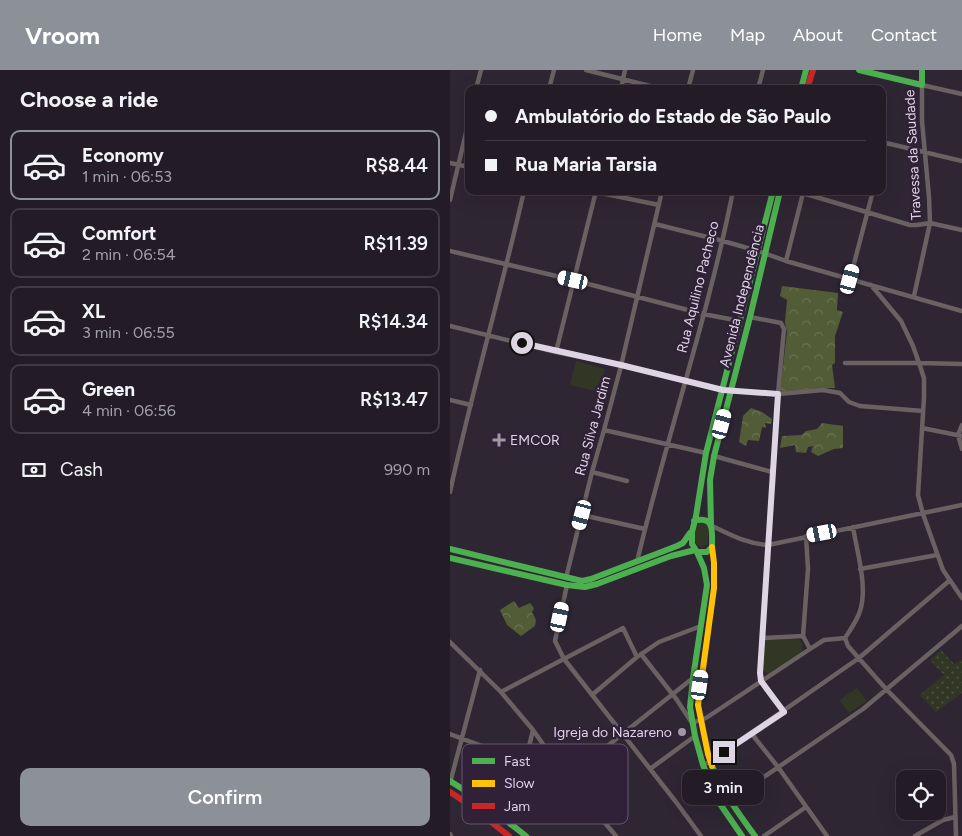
<!DOCTYPE html>
<html lang="en">
<head>
<meta charset="utf-8">
<style>
  :root { --surface:#231c26; --page:#2f2932; --text:#f1f3f6; --muted:#a3a1a7; --line:#403a43; --accent:#8c9099 }
  body { margin:0; font-family:Figtree,sans-serif; background:var(--page); color:var(--text); height:100vh; display:flex; flex-direction:column; font-size:19px; white-space:nowrap }
  * { box-sizing:border-box; margin:0 }
  p { font-size:16px; color:var(--muted) }
  .icon { flex:none; width:28px; height:28px; fill:none; stroke:currentColor; stroke-width:2; stroke-linecap:round; stroke-linejoin:round }
  .map { position:relative; flex:1; overflow:hidden }
  .details { display:flex; flex-direction:column; background:var(--surface); width:450px }
  .details>* { flex:none }
  .guide { position:absolute; left:15px; top:15px; width:421px; height:110px; border-radius:10px; box-shadow:0 5px 20px #0002,0 0 0 1px var(--line); display:grid; align-content:center; height:110px; padding:0 20px; background:var(--surface) }
  .fabs { position:absolute; left:446px; top:700px; display:grid; gap:10px }
  .fabs a { display:grid; place-items:center; width:50px; height:50px; border-radius:10px; background:var(--surface); box-shadow:0 5px 20px #0002,0 0 0 1px var(--line); font-size:25px }
  .end { position:absolute; width:22px; height:22px; margin:-11px; border:6px solid #ded5e4; background:#111; box-shadow:0 0 0 2px #111 }
  .from { border-radius:50% }
  .bubble { position:absolute; height:35px; border-radius:10px; background:var(--surface); box-shadow:0 5px 20px #0002,0 0 0 1px var(--line); font-size:16px; font-weight:600; line-height:35px; text-align:center }
  .car { position:absolute; width:15px; height:30px; margin:-15px -8px; border-radius:6px; box-shadow:0 0 4px 1px #0007; background:linear-gradient(#fff 24%,#345 0 40%,#fff 0 76%,#345 0 86%,#fff 0) }
  .guide b { display:flex; align-items:center; gap:18px; height:48px; font-size:19px }
  .guide b+b { border-top:1px solid var(--line) }
  .guide i { width:12px; height:12px; background:var(--text) }
  ul { padding:0; list-style:none }
  li { display:flex; align-items:center; gap:15px; height:70px; margin:0 10px 8px; padding:0 10px; border:2px solid var(--line); border-radius:10px }
  li div { flex:1 }
  li b { display:block; font-size:19px }
  li em { font-style:normal; font-weight:600 }
  li.current { border-color:var(--accent) }
  li>.icon { width:45px; height:45px; stroke-width:1.5 }
  h2 { padding:0 20px; font-size:22px; line-height:60px }
  .pay { display:flex; align-items:center; gap:12px; height:55px; padding:0 20px; font-size:19px }
  .pay p { margin-inline-start:auto }
  .cta { display:flex; gap:10px; margin-top:auto; padding:10px 20px }
  .cta a { flex:1; height:58px; border-radius:10px; background:var(--accent); color:#fff; font-size:20px; font-weight:600; line-height:58px; text-align:center }
  header { display:flex; align-items:center; gap:30px; box-sizing:border-box; height:70px; padding:0 25px; background:var(--accent); color:#fff }
  header strong { font-size:24px }
  nav { display:flex; gap:28px; margin-inline-start:auto; font-size:18px }
  main { display:flex; flex:1; min-height:0 }
  .map>svg:first-child { display:block }
</style>
</head>
<body>
<header>
<strong>Vroom</strong>
<nav><a>Home</a><a>Map</a><a>About</a><a>Contact</a></nav>
</header>
<main>
<section class="details">
<h2>Choose a ride</h2>
<ul>
<li class="current"><svg class="icon" aria-label="car" viewBox="0 0 24 24"><path d="M5 17H2v-5l4-1 3-4h7l3 4 3 1v5h-3M9 17h6M6 11h13"/><circle cx="7" cy="17" r="2"/><circle cx="17" cy="17" r="2"/></svg><div><b>Economy</b><p>1 min · 06:53</p></div><em>R$8.44</em></li>
<li><svg class="icon" aria-label="car" viewBox="0 0 24 24"><path d="M5 17H2v-5l4-1 3-4h7l3 4 3 1v5h-3M9 17h6M6 11h13"/><circle cx="7" cy="17" r="2"/><circle cx="17" cy="17" r="2"/></svg><div><b>Comfort</b><p>2 min · 06:54</p></div><em>R$11.39</em></li>
<li><svg class="icon" aria-label="car" viewBox="0 0 24 24"><path d="M5 17H2v-5l4-1 3-4h7l3 4 3 1v5h-3M9 17h6M6 11h13"/><circle cx="7" cy="17" r="2"/><circle cx="17" cy="17" r="2"/></svg><div><b>XL</b><p>3 min · 06:55</p></div><em>R$14.34</em></li>
<li><svg class="icon" aria-label="car" viewBox="0 0 24 24"><path d="M5 17H2v-5l4-1 3-4h7l3 4 3 1v5h-3M9 17h6M6 11h13"/><circle cx="7" cy="17" r="2"/><circle cx="17" cy="17" r="2"/></svg><div><b>Green</b><p>4 min · 06:56</p></div><em>R$13.47</em></li>
</ul>
<div class="pay"><svg class="icon" aria-label="cash" viewBox="0 0 24 24"><path d="M3 7h18v10H3z"/><circle cx="12" cy="12" r="2"/></svg>Cash<p>990 m</p></div>
<div class="cta"><a>Confirm</a></div>
</section>
<div class="map">
<svg width="512" height="766" viewBox="0 0 512 766">
  <defs>
    <pattern id="grass-dots" width="8" height="8" patternUnits="userSpaceOnUse" patternTransform="scale(1.25)"><rect width="8" height="8" fill="#323624"/><path d="M2 2h.1M6 6h.1" fill="none" stroke="#4f5244" stroke-width="1.8" stroke-linecap="round"/></pattern>
    <pattern id="forest-crowns" width="20" height="18" patternUnits="userSpaceOnUse" patternTransform="scale(1.25)"><rect width="20" height="18" fill="#525c37"/><path d="M2 6a3 3 0 1 1 6 0M12 15a3 3 0 1 1 6 0" fill="none" stroke="#6a7254"/></pattern>
  </defs>
  <rect width="100%" height="100%" fill="#2f2633"/>
  <path fill="url(#grass-dots)" d="M491 580 504 594 512 590V623L486 642 470 625 494 605 480 590Z"/>
  <path fill="url(#forest-crowns)" d="M332 216 388 223 387 240 393 242 385 266V293L382 295 385 318H371L330 322 337 262 335 252 337 230 330 226Z
    M301 338 312 342 322 349 321 354 315 353 316 358 312 357 309 371 298 370 296 376 289 372 293 346Z
    M372 353 393 356V378L384 379 368 386 361 382 363 376 358 377 356 383 346 382 345 375 330 378 332 366 352 365 356 361 367 359Z
    M64 531 69 538 80 533 84 538 82 542 86 550 85 556 71 566 57 555 50 540Z"/>
  <path fill="#323624" d="M126 291 155 299 149 322 120 315Z
    M249 453H256L258 456V466L257 475 252 477 248 476 245 471V457Z
    M348 569 352 573V580L349 585 319 605 311 599 314 570Z
    M407 618 417 631 399 643 389 630Z"/>
  <g fill="none" stroke-linecap="round" stroke-linejoin="round">
    <path stroke="#6a6163" stroke-width="4.5" d="M136 0 212 19
      M26 19 31 0
      M99 19 104 0
      M171 19 175 0
      M238 19 243 0
      M308 19 313 0
      M432 72 512 91
      M432 83 435 72
      M0 93 19 97
      M141 121 209 135
      M346 121 460 155H467L480 153 512 160
      M0 130 19 50
      M205 154 273 171 308 181 336 191 512 241
      M0 181 123 210 253 244 290 251
      M336 191 353 123
      M400 209 423 121
      M421 215 451 251 463 276 469 293 474 308V327L468 425 473 444 493 500 512 528
      M464 226 480 153 479 127 472 51V15L512 24
      M300 247 331 253 334 259 328 324 310 603 311 611 334 642
      M0 256 106 282 171 295 273 320 328 324 373 320 390 323 399 332 410 336 473 341
      M106 282 146 121
      M395 293H469L512 294
      M0 330 21 335
      M512 355 508 365 512 379
      M472 358 512 366
      M154 360 256 383
      M264 386 322 402
      M142 402 177 411
      M0 422C22 321 51 222 74 121
      M132 445 195 459
      M262 456C281 465 297 474 318 475L512 435
      M356 466 358 499 353 566 360 579
      M187 492C216 368 258 247 283 121
      M410 499 487 485
      M116 508 142 402 154 360 171 296 212 121
      M117 515 105 571 114 589 226 732 251 766
      M313 568 353 566
      M395 568 398 576 436 619 501 685 504 694 506 766
      M395 568C400 560 407 551 410 541 418 517 407 482 403 457
      M0 572 51 622 83 660 117 708 166 766
      M191 584 227 630 242 653 256 648 360 579 374 570 395 568
      M51 622 173 558 187 587
      M142 625 187 587 209 572 251 556
      M301 663 328 697 377 766
      M0 664 74 692
      M253 695 261 691 409 588 499 511
      M200 699 245 666
      M117 708 243 608
      M0 713 30 600
      M268 731 274 732 279 731 413 639 512 556
      M60 755 83 660
      M0 764 1 766
      M314 766 356 737
      M465 766 493 750 505 747"/>
    <path stroke="#4caf50" stroke-width="6" d="M409 0 472 15V0
      M351 19 356 0
      M244 451C265 445 262 462 262 477L257 482H247L242 474V462L246 446 256 383 323 121
      M261 454 260 410 264 386 300 247 330 121
      M0 479 132 511 141 509 227 476 233 473 240 463
      M247 482 254 498 257 515 243 608 240 637 245 666 253 695 268 731 292 766
      M0 488 117 515 135 517 147 514 221 486 245 480
      M262 696C273 722 288 743 305 766
      M0 711 30 730 76 766
      M36 732 63 741"/>
    <path stroke="#ffc107" stroke-width="6" d="M262 477 264 493V518L248 635 258 684 262 696"/>
    <path stroke="#c62828" stroke-width="6" d="M357 19 363 0
      M0 722 18 734 59 766"/>
  </g>
  <g fill="none" stroke-linecap="round" stroke-linejoin="round">
    <path stroke="#ded5e4" stroke-width="6" d="M72 273 171 295 273 320 328 324 310 603 311 611 334 642 274 682"/>
  </g>
  <g fill="#a198a6" stroke="#302138" stroke-width="2">
    <path d="M46.5 362.5h5v5h5v5h-5v5h-5v-5h-5v-5h5z"/>
    <circle cx="232" cy="662" r="5"/>
  </g>
  <g text-anchor="middle" dominant-baseline="central" stroke-width="5" stroke-linejoin="round" paint-order="stroke">
    <g font-size="14" fill="#ded5e4" stroke="#302138">
      <text transform="translate(463 85) rotate(-93)">Travessa da Saudade</text>
      <text transform="translate(248 217) rotate(-76)">Rua Aquilino Pacheco</text>
      <text transform="translate(292 226) rotate(-76)">Avenida Independência</text>
      <text transform="translate(143 356) rotate(-75)">Rua Silva Jardim</text>
    </g>
    <g font-size="14" fill="#ded5e4" stroke="#302138" text-anchor="start">
      <text x="60" y="370">EMCOR</text>
      <text x="222" y="662" text-anchor="end">Igreja do Nazareno</text>
    </g>
  </g>
  <rect x="12" y="674" width="166" height="80" rx="8" fill="#302138" stroke="#64576c" stroke-width="1"/>
  <rect x="22" y="688" width="23" height="6" fill="#4caf50"/>
  <rect x="22" y="710" width="23" height="7" fill="#ffc107"/>
  <rect x="22" y="733" width="23" height="6" fill="#c62828"/>
  <g font-size="14" fill="#ded5e4">
    <text x="54" y="696">Fast</text>
    <text x="54" y="718">Slow</text>
    <text x="54" y="741">Jam</text>
  </g>
</svg>
<div class="fabs">
<a><svg class="icon" aria-label="locate" viewBox="0 0 24 24"><circle cx="12" cy="12" r="6"/><path d="M12 2v4M12 18v4M2 12h4M18 12h4"/></svg></a>
</div>
<i class="end from" style="left:72px;top:273px"></i>
<i class="end" style="left:274px;top:682px"></i>
<div class="bubble" style="left:232px;top:700px;width:82px">3 min</div>
<i class="car" style="left:400px;top:209px;rotate:15deg"></i>
<i class="car" style="left:123px;top:210px;rotate:283deg"></i>
<i class="car" style="left:272px;top:354px;rotate:15deg"></i>
<i class="car" style="left:132px;top:445px;rotate:195deg"></i>
<i class="car" style="left:372px;top:463px;rotate:259deg"></i>
<i class="car" style="left:110px;top:547px;rotate:12deg"></i>
<i class="car" style="left:250px;top:615px;rotate:8deg"></i>
<div class="guide">
<b><i class="from"></i>Ambulatório do Estado de São Paulo</b>
<b><i></i>Rua Maria Tarsia</b>
</div>
</div>
</main>
</body>
</html>
